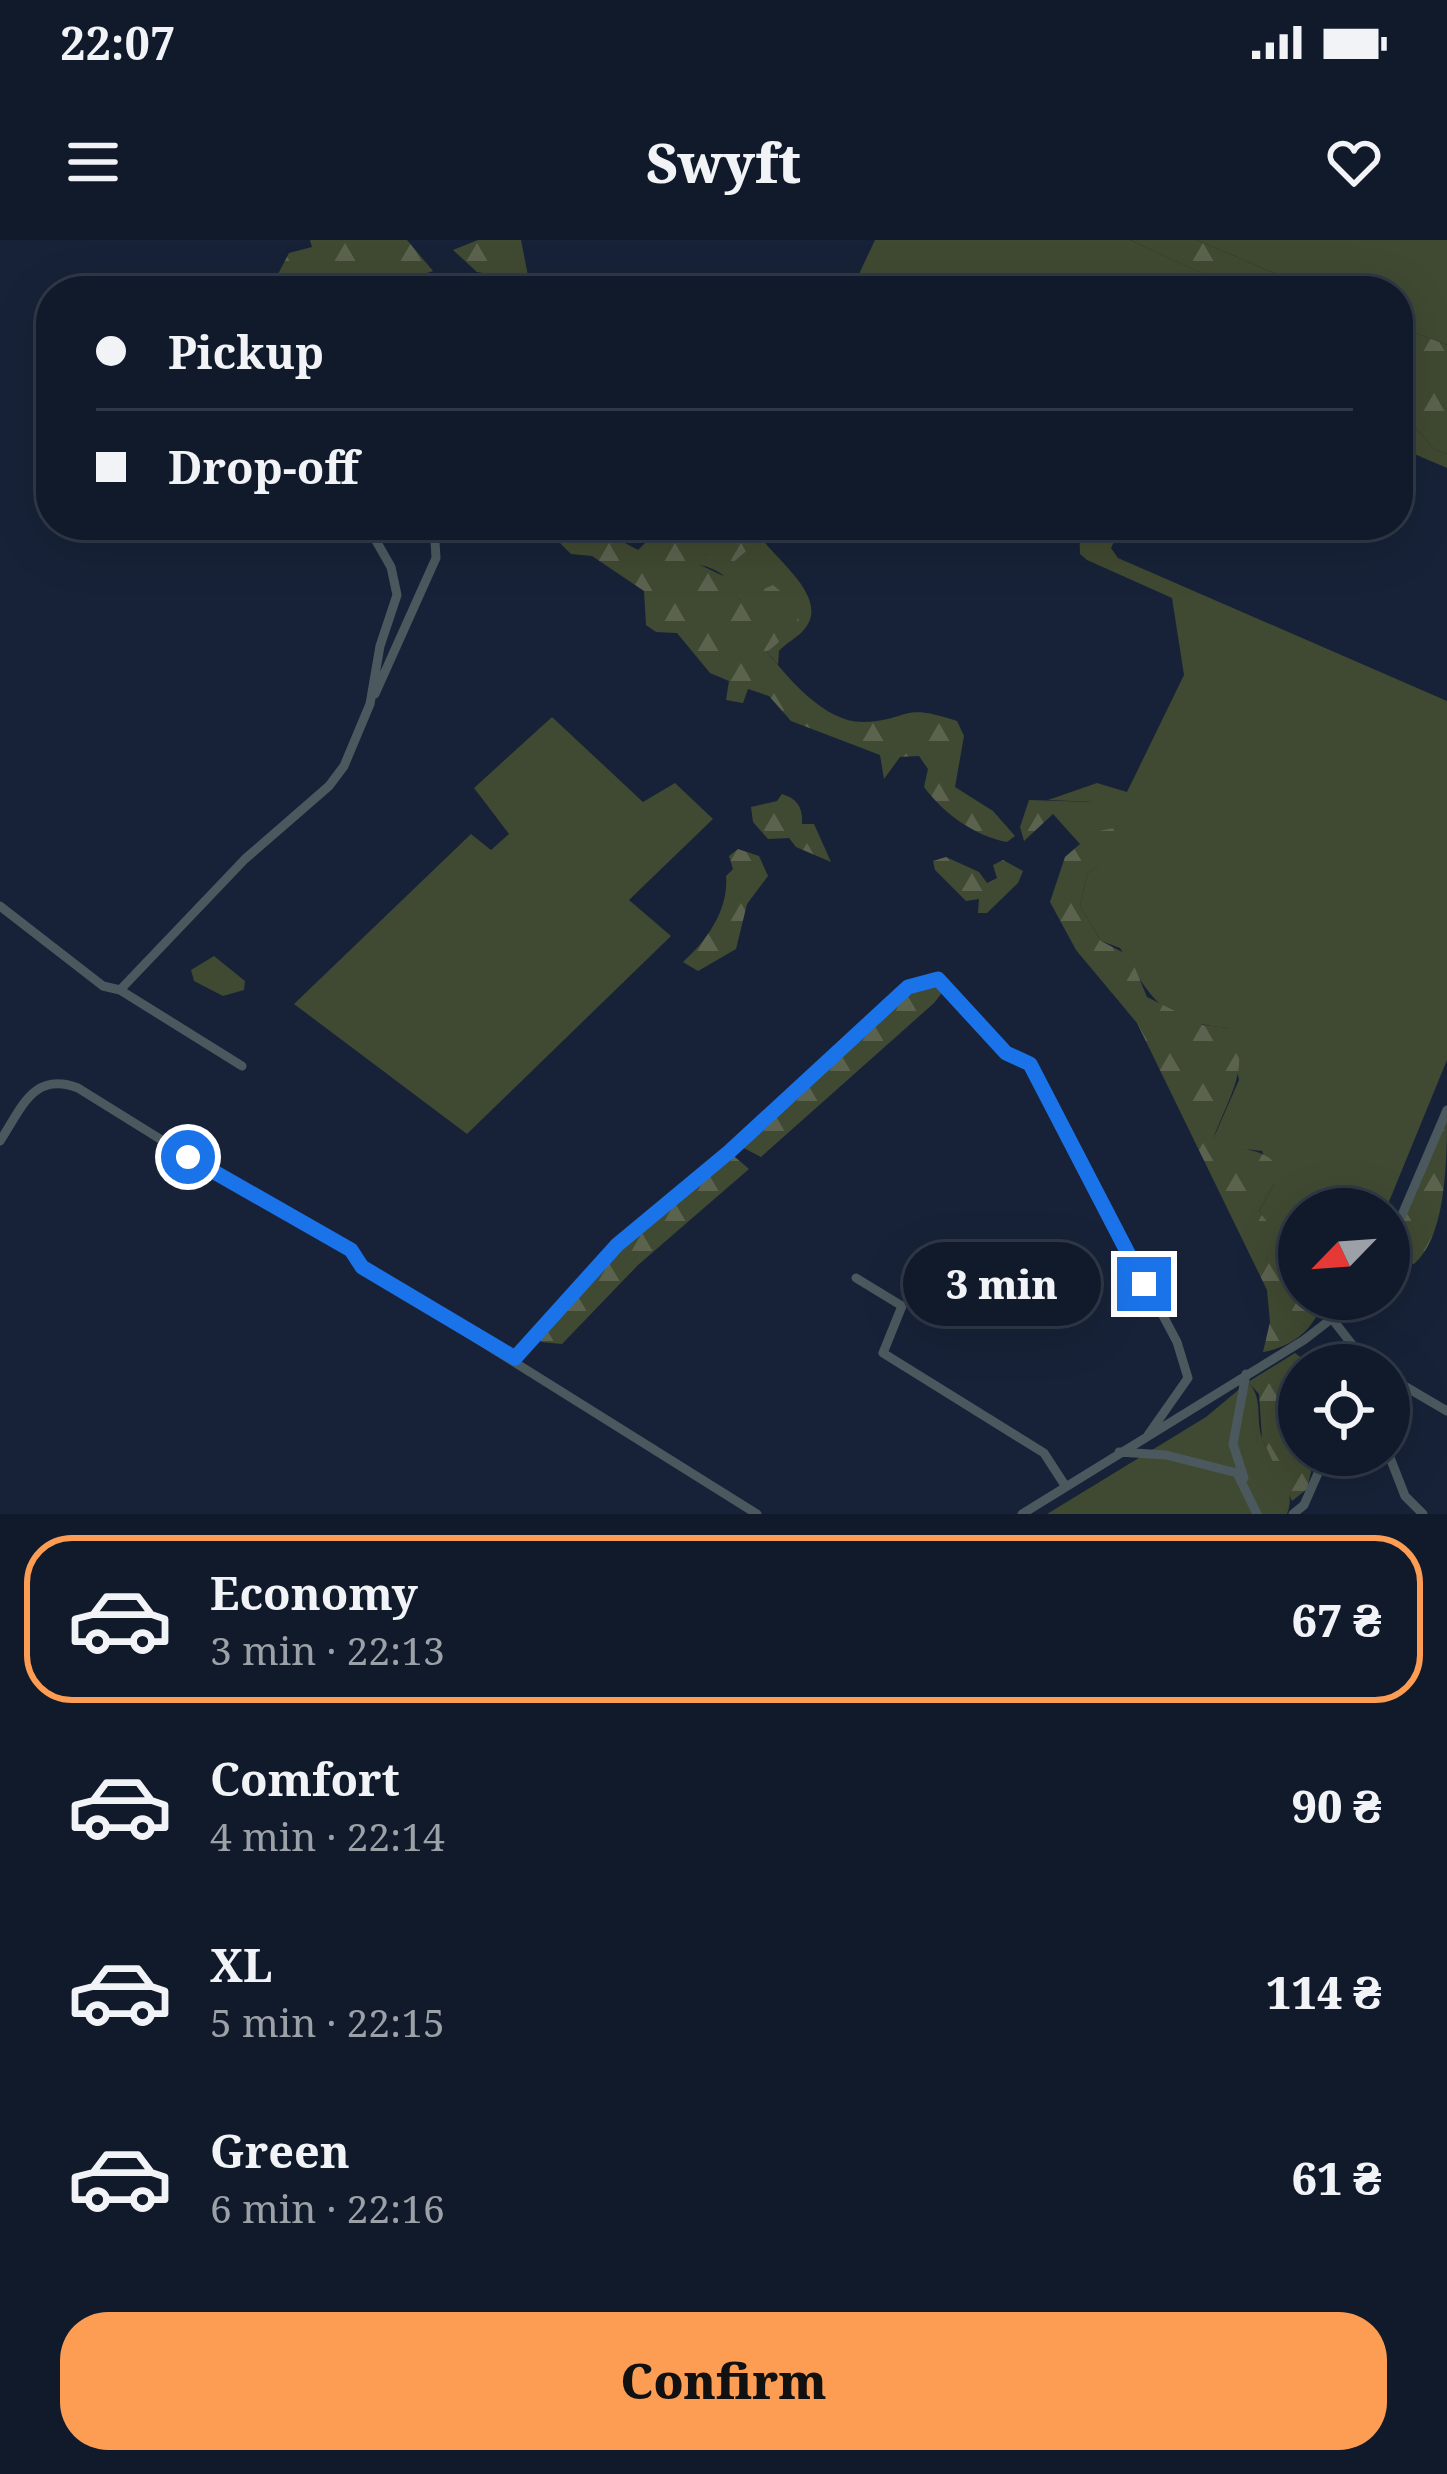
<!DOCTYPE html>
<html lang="en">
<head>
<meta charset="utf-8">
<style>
  :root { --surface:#111a2a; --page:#1a2332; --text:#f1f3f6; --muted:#9ca1a8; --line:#303847; --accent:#fc9d53 }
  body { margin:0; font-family:"Noto Serif",serif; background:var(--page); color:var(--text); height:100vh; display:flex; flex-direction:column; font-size:45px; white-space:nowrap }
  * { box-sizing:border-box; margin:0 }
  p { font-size:39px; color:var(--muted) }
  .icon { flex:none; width:66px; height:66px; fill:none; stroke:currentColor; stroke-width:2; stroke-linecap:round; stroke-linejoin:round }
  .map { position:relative; height:1274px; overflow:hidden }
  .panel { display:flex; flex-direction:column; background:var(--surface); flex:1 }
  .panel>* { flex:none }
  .hud { position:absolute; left:36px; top:36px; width:1377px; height:264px; border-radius:48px; box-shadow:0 12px 48px #0002,0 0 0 3px var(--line); display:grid; align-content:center; height:264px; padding:0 60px; background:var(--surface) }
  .needle { width:78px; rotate:245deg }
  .buttons { position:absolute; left:1278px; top:948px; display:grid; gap:24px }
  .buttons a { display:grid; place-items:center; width:132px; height:132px; border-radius:50%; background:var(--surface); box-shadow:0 12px 48px #0002,0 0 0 3px var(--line); font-size:60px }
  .end { position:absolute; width:54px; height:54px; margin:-27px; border:15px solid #1a73e8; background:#fff; box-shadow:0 0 0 6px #fff }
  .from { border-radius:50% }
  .bubble { position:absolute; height:84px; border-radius:42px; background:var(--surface); box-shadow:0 12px 48px #0002,0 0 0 3px var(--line); font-size:39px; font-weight:800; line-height:84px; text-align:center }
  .hud b { display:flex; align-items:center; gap:42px; height:114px; font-size:45px }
  .hud b+b { border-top:3px solid var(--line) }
  .hud i { width:30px; height:30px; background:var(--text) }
  ul { padding:21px 0 0; list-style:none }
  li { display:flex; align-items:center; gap:36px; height:168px; margin:0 24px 18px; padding:0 36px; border:6px solid transparent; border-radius:48px }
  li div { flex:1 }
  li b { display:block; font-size:45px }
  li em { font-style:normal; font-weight:800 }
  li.on { border-color:var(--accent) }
  li>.icon { width:108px; height:108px; stroke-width:1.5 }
  .primary-button { display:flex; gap:24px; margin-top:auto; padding:24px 60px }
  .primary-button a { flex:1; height:138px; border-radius:48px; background:var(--accent); color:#111; font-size:48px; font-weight:800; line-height:138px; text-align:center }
  .status { display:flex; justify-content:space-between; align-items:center; height:84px; padding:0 60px; background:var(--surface); direction:ltr }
  .status svg { height:33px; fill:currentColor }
  header { display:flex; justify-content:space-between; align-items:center; height:156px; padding:0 60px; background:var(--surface); font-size:54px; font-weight:800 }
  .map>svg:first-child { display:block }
</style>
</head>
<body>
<div class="status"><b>22:07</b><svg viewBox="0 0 49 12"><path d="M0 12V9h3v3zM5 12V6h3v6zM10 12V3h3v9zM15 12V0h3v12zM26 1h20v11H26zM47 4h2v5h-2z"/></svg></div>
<header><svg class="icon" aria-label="menu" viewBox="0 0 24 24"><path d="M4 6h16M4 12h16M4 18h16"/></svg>Swyft<svg class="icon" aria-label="heart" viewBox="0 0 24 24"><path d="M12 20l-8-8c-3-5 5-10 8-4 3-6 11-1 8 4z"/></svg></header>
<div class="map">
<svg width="1447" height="1274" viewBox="0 0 1447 1274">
  <defs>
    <pattern id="forest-firs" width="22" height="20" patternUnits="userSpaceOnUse" patternTransform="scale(3)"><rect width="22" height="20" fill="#404931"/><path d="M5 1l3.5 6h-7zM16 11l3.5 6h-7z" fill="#5b634f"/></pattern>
  </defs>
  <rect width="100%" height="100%" fill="#172238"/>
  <path fill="#404931" d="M875 0H1130L1234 48 851 51Z
    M1197 0H1447V105L1398 86V51H1316Z
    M1398 167 1435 210 1447 214V228L1398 207Z
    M1079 285H1122L1111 308 1118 318 1447 461V820L1386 969H1299V1029L1259 971 1274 944 1262 911 1226 907 1214 897 1239 840 1229 788C1161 782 1153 760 1120 708L1101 701 1080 666 1087 634 1127 603 1087 594 1093 562 1048 560 1097 543 1127 552 1184 435 1172 358 1087 320 1080 314Z
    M758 293C772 318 835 359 802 392 795 399 786 403 779 411L778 425 767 412 781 395 756 356 739 360C730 337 721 330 697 324L706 314 751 306 737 295Z
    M552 477 643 562 675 543 713 579 629 660 671 696 467 894 294 764 471 594 491 610 509 594 474 548Z
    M214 716 245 741 244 750 223 756 194 741 191 730Z
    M1248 1142C1263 1158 1256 1175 1261 1195 1269 1223 1299 1245 1287 1274H1047L1206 1177Z"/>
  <path fill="url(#forest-firs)" d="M310 0H407L433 31 400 42 396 51H328L322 46 321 51H289L276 38 289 13 312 7Z
    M478 0H521L531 51H487L489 34 477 32 453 10Z
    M1130 0H1197L1316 51H1240Z
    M1398 86 1447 105V214L1435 210 1398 167Z
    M515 285H591L638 310C646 303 658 288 668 285 695 276 731 290 752 306L730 325 706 314 698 324 732 340 739 360 773 345 797 365 799 385 767 412C789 439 826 484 865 482 912 479 901 462 957 481L964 496 955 547 993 571 1015 596 1007 602C975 596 944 574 924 547L928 529 919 516 900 517 884 539 880 515 791 481 769 456 748 449 743 463 726 460 729 441 710 433 677 393 656 392 646 385 644 351 592 316 571 314 558 301 533 299Z
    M782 554C798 559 803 568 802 584H814L831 622 796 607 789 598 768 599 753 582 751 567 777 561Z
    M1029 560 1093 562 1101 575 1089 593 1119 587 1128 603 1087 634 1080 666 1101 701 1130 716 1147 757 1203 785 1229 788C1254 823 1227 860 1214 897 1233 912 1255 905 1273 921L1274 944 1259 971 1293 1016 1299 1059H1312L1318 1073C1308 1095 1286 1108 1263 1112L1270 1082 1267 1050 1137 783 1076 710 1050 662 1065 617 1080 604 1053 574 1024 601 1020 587Z
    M738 609 759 616 768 636 747 664 736 709 698 731 683 722C707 701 729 669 726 636L733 629 729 616Z
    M946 617 979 632 987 643 997 638 993 625 1003 620 1023 631 1018 643 987 673H978L979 659 966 661 935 630 933 621Z
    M934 741 945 749 934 763 761 917 740 906 909 749Z
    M1447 870C1447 918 1447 996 1414 1024L1389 1017V1005Z
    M729 912 749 929 638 1025 562 1104 541 1102 539 1087 617 1005Z
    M1295 1113 1311 1125H1299V1215H1315L1307 1249 1292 1261 1262 1199 1259 1154 1248 1142Z"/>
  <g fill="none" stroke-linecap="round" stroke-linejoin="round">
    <path stroke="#4b595f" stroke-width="9" d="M375 454 436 318 434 285
      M0 666 103 746 120 750 242 826
      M120 750 245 619 329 546 344 526 370 464 380 406 397 355 391 327 367 285
      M0 901C22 868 33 831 78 848L247 953 351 1010 362 1027 757 1274
      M1389 1005 1447 870
      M856 1038 902 1066 883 1113 1044 1213 1066 1247
      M1333 1080 1368 1125
      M515 1118 617 1005 738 904 908 747 938 739 1006 813 1030 824 1177 1102 1188 1138 1148 1195
      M1389 1137 1447 1171
      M1119 1212 1166 1215 1237 1233 1257 1274
      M1389 1215 1405 1256 1423 1274
      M1244 1238 1233 1204 1246 1134
      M1022 1274 1304 1100 1357 1059
      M1293 1274 1304 1265 1326 1215"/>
  </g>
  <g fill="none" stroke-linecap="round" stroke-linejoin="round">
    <path stroke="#1a73e8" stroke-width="15" d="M188 917 351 1010 362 1027 515 1118 617 1005 729 912 908 747 938 739 1006 813 1030 824 1144 1044"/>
  </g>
</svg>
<div class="buttons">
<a><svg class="needle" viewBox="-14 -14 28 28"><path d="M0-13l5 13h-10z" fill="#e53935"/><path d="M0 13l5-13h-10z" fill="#9ca1a8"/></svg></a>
<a><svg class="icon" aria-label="locate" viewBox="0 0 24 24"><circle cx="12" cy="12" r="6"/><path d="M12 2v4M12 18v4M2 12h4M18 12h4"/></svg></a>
</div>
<i class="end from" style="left:188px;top:917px"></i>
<i class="end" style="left:1144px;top:1044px"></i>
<div class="bubble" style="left:903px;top:1002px;width:198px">3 min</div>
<div class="hud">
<b><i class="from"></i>Pickup</b>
<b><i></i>Drop-off</b>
</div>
</div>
<section class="panel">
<ul>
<li class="on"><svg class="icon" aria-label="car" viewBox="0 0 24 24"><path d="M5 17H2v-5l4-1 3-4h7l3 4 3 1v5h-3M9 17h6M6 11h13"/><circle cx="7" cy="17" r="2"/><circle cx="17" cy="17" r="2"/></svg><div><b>Economy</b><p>3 min · 22:13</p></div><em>67 ₴</em></li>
<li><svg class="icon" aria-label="car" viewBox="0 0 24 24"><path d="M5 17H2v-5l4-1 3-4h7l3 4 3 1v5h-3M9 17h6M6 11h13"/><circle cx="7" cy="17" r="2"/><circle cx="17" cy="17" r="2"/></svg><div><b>Comfort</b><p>4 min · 22:14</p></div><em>90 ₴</em></li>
<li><svg class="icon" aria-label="car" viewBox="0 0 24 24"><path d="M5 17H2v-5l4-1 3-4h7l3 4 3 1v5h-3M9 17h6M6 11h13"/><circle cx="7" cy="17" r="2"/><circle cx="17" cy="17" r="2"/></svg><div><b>XL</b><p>5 min · 22:15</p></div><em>114 ₴</em></li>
<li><svg class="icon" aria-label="car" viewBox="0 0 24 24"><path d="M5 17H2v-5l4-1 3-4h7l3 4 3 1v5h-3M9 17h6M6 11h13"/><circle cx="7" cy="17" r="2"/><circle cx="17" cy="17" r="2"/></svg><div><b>Green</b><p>6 min · 22:16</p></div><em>61 ₴</em></li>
</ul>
<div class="primary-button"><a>Confirm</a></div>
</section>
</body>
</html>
